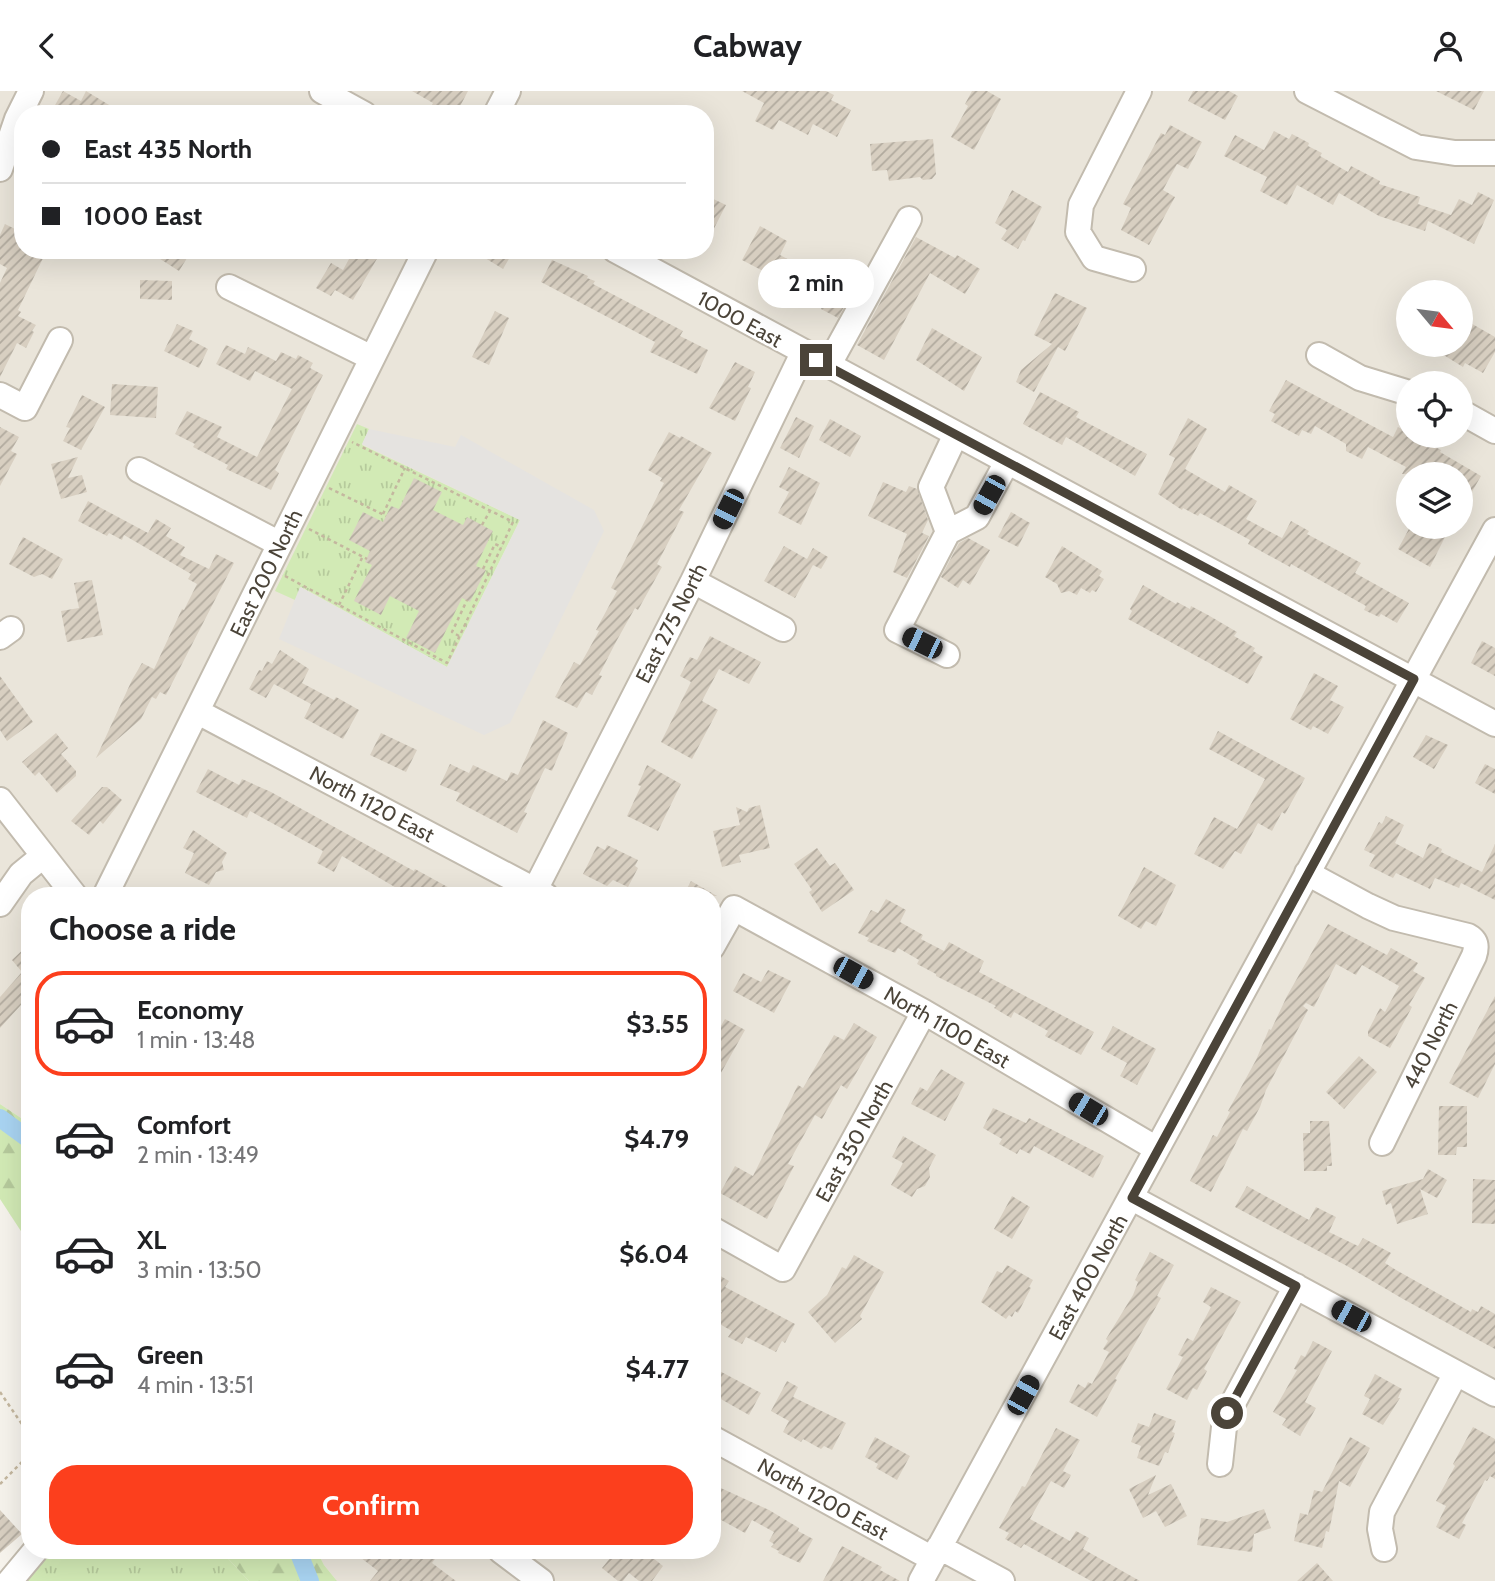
<!DOCTYPE html>
<html lang="en">
<head>
<meta charset="utf-8">
<style>
  :root { --surface:#fff; --page:#f6f6f6; --text:#202124; --muted:#757577; --line:#e0e0e0; --accent:#fc3f1d }
  body { margin:0; font-family:Cabin,sans-serif; background:var(--page); color:var(--text); height:100vh; display:flex; flex-direction:column; font-size:26px; white-space:nowrap }
  * { box-sizing:border-box; margin:0 }
  p { font-size:23px; color:var(--muted) }
  .icon { flex:none; width:38px; height:38px; fill:none; stroke:currentColor; stroke-width:2; stroke-linecap:round; stroke-linejoin:round }
  .map { position:relative; flex:1; overflow:hidden }
  .side { position:absolute; left:21px; top:796px; width:700px; height:672px; display:flex; flex-direction:column; background:var(--surface); border-radius:28px; box-shadow:0 7px 28px #0002 }
  .side>* { flex:none }
  .banner { position:absolute; left:14px; top:14px; width:700px; height:154px; border-radius:28px; box-shadow:0 7px 28px #0002; display:grid; align-content:center; height:154px; padding:0 28px; background:var(--surface) }
  .needle { width:46px; rotate:119deg }
  .controls { position:absolute; left:1396px; top:189px; display:grid; gap:14px }
  .controls a { display:grid; place-items:center; width:77px; height:77px; border-radius:50%; background:var(--surface); box-shadow:0 7px 28px #0002; font-size:35px }
  .end { position:absolute; width:32px; height:32px; margin:-16px; border:9px solid #4b4439; background:#fff; box-shadow:0 0 0 4px #fff }
  .from { border-radius:50% }
  .bubble { position:absolute; height:49px; border-radius:24px; background:var(--surface); box-shadow:0 7px 28px #0002; font-size:23px; font-weight:800; line-height:49px; text-align:center }
  .car { position:absolute; width:21px; height:42px; margin:-21px -10px; border-radius:9px; box-shadow:0 0 5px 2px #0007; background:linear-gradient(#222 24%,#8ab4d8 0 40%,#222 0 76%,#8ab4d8 0 86%,#222 0) }
  .banner b { display:flex; align-items:center; gap:24px; height:66px; font-size:26px }
  .banner b+b { border-top:2px solid var(--line) }
  .banner i { width:18px; height:18px; background:var(--text) }
  ul { padding:0; list-style:none }
  li { display:flex; align-items:center; gap:21px; height:105px; margin:0 14px 10px; padding:0 14px; border:4px solid transparent; border-radius:28px }
  li div { flex:1 }
  li b { display:block; font-size:26px }
  li em { font-style:normal; font-weight:800 }
  li.selected { border-color:var(--accent) }
  li>.icon { width:63px; height:63px; stroke-width:1.5 }
  h2 { padding:0 28px; font-size:32px; line-height:84px }
  .action { display:flex; gap:14px; margin-top:auto; padding:14px 28px }
  .action a { flex:1; height:80px; border-radius:28px; background:var(--accent); color:#fff; font-size:28px; font-weight:800; line-height:80px; text-align:center }
  header { display:flex; justify-content:space-between; align-items:center; height:91px; padding:0 28px; background:var(--surface); font-size:32px; font-weight:800 }
  .map>svg:first-child { display:block }
</style>
</head>
<body>
<header><svg class="icon" aria-label="back" viewBox="0 0 24 24"><path d="M15 5l-7 7 7 7"/></svg>Cabway<svg class="icon" aria-label="person" viewBox="0 0 24 24"><circle cx="12" cy="8" r="4"/><path d="M4 21q1-7 8-7t8 7"/></svg></header>
<div class="map">
<svg width="1495" height="1490" viewBox="0 0 1495 1490">
  <defs>
    <pattern id="grass-tufts" width="24" height="20" patternUnits="userSpaceOnUse" patternTransform="scale(1.75)"><rect width="24" height="20" fill="#d2eab5"/><path d="M3 7l-1-3M5 7V3M7 7l1-3M15 17l-1-3M17 17v-4M19 17l1-3" fill="none" stroke="#b6ca9c"/></pattern>
    <pattern id="forest-firs" width="22" height="20" patternUnits="userSpaceOnUse" patternTransform="scale(1.75)"><rect width="22" height="20" fill="#d2eab5"/><path d="M5 1l3.5 6h-7zM16 11l3.5 6h-7z" fill="#b6ca9c"/></pattern>
    <pattern id="building-hatch" width="6" height="6" patternUnits="userSpaceOnUse" patternTransform="scale(1.75)"><rect width="6" height="6" fill="#d8cfc1"/><path d="M-1 1l2-2M0 6l6-6M5 7l2-2" fill="none" stroke="#b1aa9e"/></pattern>
  </defs>
  <rect width="100%" height="100%" fill="#f6f3ec"/>
  <path fill="#eae5da" fill-rule="evenodd" d="M0 0H1495V1490H337L324 1474 317 1460H712V805H30V1033L0 1013ZM23 23H705V159H23ZM1409 201H1461V254H1409ZM1409 292H1461V345H1409ZM1409 383H1461V436H1409Z"/>
  <path fill="url(#grass-tufts)" d="M357 333 369 338 362 354 520 429 447 576 301 496 295 509 275 500Z
    M43 1460H221L249 1490H17Z"/>
  <path fill="url(#forest-firs)" d="M0 1013 30 1033V1154L0 1108Z
    M221 1460H317L324 1474 337 1490H249Z"/>
  <path fill="#e5e3e0" d="M369 338 455 356 461 344 594 419 604 440 510 632 484 644 279 548 300 496 447 576 520 429 362 353Z"/>
  <g fill="none" stroke-linecap="round" stroke-linejoin="round">
    <path stroke="#a9d4f2" stroke-width="18" d="M0 1027 30 1049
      M298 1460 310 1490"/>
  </g>
  <path fill="url(#building-hatch)" d="M63 0 81 10 86 0 124 23H50Z
    M412 0H468L456 23H427L433 12Z
    M742 0H826L834 4 831 9 851 19 837 46 813 33 808 44 779 29 773 39 755 30 764 12Z
    M972 0H987L1001 8 974 59 951 46 968 15 965 13Z
    M1193 0H1229L1238 5 1225 29 1188 10Z
    M1436 0H1484L1474 19Z
    M1170 34 1202 51 1188 78 1177 73 1163 99 1175 106 1149 154 1121 139 1131 117 1123 113 1161 42 1165 44Z
    M1274 40 1289 48 1292 43 1309 52 1308 55 1322 62 1320 65 1348 81 1351 75 1380 90 1379 93 1420 106 1418 113 1451 124 1459 108 1472 114 1478 101 1494 109 1474 153 1428 130 1425 140 1379 125 1339 102 1333 114 1297 94 1287 114 1260 100 1267 86 1224 65 1235 44 1264 59Z
    M933 48 936 83 932 88 923 89 920 86 889 90 887 79 872 80 870 53Z
    M1012 99 1042 116 1025 150 1023 149 1018 158 1001 148 1007 139 995 132Z
    M705 104 726 114 705 155Z
    M5 133 23 142V159H47L18 219 21 221 18 225 36 234 32 240 34 241 26 257 17 252 0 286V192L7 177 0 173V144Z
    M760 135 787 150 780 164 806 178 811 168 841 183 845 176 861 185 838 227 821 218 822 215 794 201 796 197 742 169Z
    M916 146 955 167 957 164 980 178 965 203 930 182 884 269 857 254Z
    M146 159H192L179 180Z
    M354 159H382L353 209 335 199 331 205 316 197 331 172 343 179Z
    M472 159H514L503 178Z
    M552 169 588 185 587 187 595 190 593 193 683 240 680 245 708 259 697 283 650 261 655 251 541 191Z
    M140 189 172 190V209L140 208Z
    M1055 202 1087 217 1065 260 1058 256 1034 301 1016 291 1021 279 1052 253 1034 244Z
    M495 220 509 227 489 274 472 266Z
    M1467 230 1495 246V261L1483 282 1465 272 1463 276 1442 263 1447 254H1461V241Z
    M177 233 193 240 189 248 208 258 199 277 164 260Z
    M932 237 982 266 964 300 916 269Z
    M226 254 245 263 248 256 276 270 281 261 296 268 298 264 313 272 310 277 323 284 275 379 279 382 271 399 226 378 228 374 193 356 195 353 175 343 187 320 222 336 217 346 257 366 292 298 255 280 250 290 216 273Z
    M735 271 755 281 748 296 751 297 735 330 709 317Z
    M1286 289 1393 346 1398 336 1409 342V345H1414L1441 359 1440 361 1481 385 1461 420V383H1402L1406 376 1368 356 1362 368 1346 360V353L1315 335 1311 343 1302 339 1299 345 1271 330 1275 323 1269 320Z
    M112 293 158 296 156 327 110 324Z
    M1040 301 1079 321 1076 326 1147 363 1135 385 1066 346 1062 354 1023 333Z
    M82 304 105 316 81 359 63 350 70 337 66 336Z
    M796 326 814 335 799 367 780 357Z
    M1188 327 1207 338 1185 378 1225 401 1229 394 1257 410 1246 428 1282 447 1291 430 1309 440 1307 443 1361 472 1355 482 1409 512 1397 532 1381 523 1379 526 1364 519 1366 515 1291 473 1290 476 1248 453 1250 449 1200 422 1198 425 1183 417 1182 419 1158 403 1175 367 1169 364Z
    M830 328 861 345 850 366 819 349Z
    M0 336 19 346 11 360 17 363 0 395Z
    M669 341 680 347 681 345 712 362 679 419 684 421 657 473 662 476 638 519 635 517 617 549 599 584 602 585 592 604 586 601 577 617 555 606 574 571 580 574 599 540 596 539 617 500 611 497 664 392 660 390 662 387 648 379Z
    M78 366 68 387 82 384 87 401 61 408 51 373Z
    M789 376 820 392 801 434 778 422 789 401 779 396Z
    M414 387 442 401 433 419 463 434 467 426 493 440 476 475 486 479 470 511 462 507 435 562 406 547 419 520 390 505 381 524 354 510 372 474 365 471 370 460 349 449 363 421 383 431 391 415 399 418Z
    M883 391 906 401 909 395 917 398 928 429 922 442 929 445 907 487 893 481 907 443 868 425Z
    M88 410 148 442 156 428 171 437 166 445 185 456 180 464 209 478 216 463 234 472 166 604 160 601 156 608 152 606 141 628 96 667 132 589 142 572 154 578 182 518 184 519 197 493 188 488 191 483 124 444 122 449 109 442 107 445 78 430Z
    M1011 421 1030 432 1018 456 998 446Z
    M1410 436H1450L1430 476 1398 458Z
    M23 446 63 468 52 488 42 483 34 486 9 473Z
    M968 447 990 459 970 494 963 489 958 497 941 486 959 452Z
    M784 455 807 468 813 457 828 466 821 478 813 474 795 507 764 490Z
    M1062 455 1102 480 1099 485 1104 488 1096 501 1092 499 1090 502 1081 497 1077 504 1069 500 1061 502 1057 493 1045 486Z
    M92 489 103 544 67 551 61 520 79 517 74 492Z
    M1143 494 1176 513 1177 511 1190 518 1191 515 1208 524 1237 541 1234 545 1255 557 1253 560 1263 566 1248 593 1128 528 1132 520 1130 518Z
    M710 545 761 571 749 593 719 578 702 610 718 619 692 668 661 651 691 591 680 585 690 566 697 569Z
    M1482 550 1495 557V585L1471 572Z
    M280 559 309 578 302 592 334 609 336 606 359 619 343 648 304 627 311 613 274 593 266 607 249 598 259 579 262 580 267 570 272 573Z
    M1314 582 1338 595 1330 609 1344 616 1328 643 1313 635 1311 639 1290 628Z
    M0 585 33 631 7 650 0 639Z
    M543 629 568 642 552 680 545 677 524 721 527 722 517 742 456 710 460 702 440 694 450 673 469 682 473 674 507 690 511 681 518 684Z
    M1218 640 1305 687 1285 723 1282 721 1272 740 1258 732 1241 763 1235 760 1223 778 1194 763 1214 726 1237 738 1265 688 1209 658Z
    M56 642 68 657 61 663 76 680V685L57 702 39 681 35 685 22 671Z
    M381 642 417 659 406 681 370 664Z
    M1426 644 1448 654 1434 678 1413 666Z
    M1485 673 1495 678V703L1475 692Z
    M647 674 681 693 658 740 627 725 641 695 638 694Z
    M208 678 239 694 242 688 271 701 414 780 415 778 464 805H410L342 765 334 781 317 772 323 760 250 720 247 727 196 701Z
    M102 696H107L122 709 103 733 100 730 89 744 71 730Z
    M760 714 770 757 739 764 741 771 722 776 713 740 740 734 736 716 747 721 749 717Z
    M1386 725 1404 734 1395 752 1423 767 1429 752 1442 758 1441 761 1482 781 1495 753V809L1461 792 1459 797 1435 787 1430 798 1396 782 1393 787 1369 775 1375 764 1364 759 1379 731 1382 733Z
    M193 739 227 762 222 771 224 779 216 781 209 794 185 782 194 762 183 757Z
    M607 754 638 769 635 775 638 777 628 796 613 789 607 795 583 783 597 755 605 759Z
    M817 757 830 775 835 772 854 799 822 821 809 801 812 799 794 773Z
    M1144 776 1176 794 1156 835 1146 830 1141 838 1118 825Z
    M691 790 717 805H683Z
    M886 808 906 819 900 831 923 844 921 848 944 860 949 851 984 870 979 881 1094 941 1081 964 1045 945 1048 940 1014 921 1011 927 994 917 996 915 936 885V883L917 873 919 869 898 857 895 862 867 850 869 847 858 842 871 819 878 822Z
    M1328 833 1387 864 1391 857 1418 872 1413 880 1425 887 1409 914 1412 916 1390 957 1368 945V940L1380 917 1385 921 1399 895 1362 874 1356 884 1336 873 1314 916 1306 912 1303 915 1308 919 1266 999 1260 1016 1247 1040 1243 1038 1211 1101 1190 1090 1213 1044 1217 1046 1230 1021 1228 1020 1256 969 1269 938 1271 939 1287 905Z
    M30 852V904L0 937V906L22 881 12 869Z
    M768 879 791 890 774 922 733 900 743 882 761 891Z
    M1495 905V973L1478 1007 1449 992Z
    M725 928 745 939 712 998V950Z
    M854 932 877 946 847 998 841 994 822 1028 815 1024 788 1073 794 1075 767 1128 720 1102 735 1075 753 1085 798 994 803 997 834 944 844 949Z
    M1113 935 1156 958 1137 994 1120 985 1127 972 1101 958Z
    M1359 965 1377 981 1344 1018 1326 1001Z
    M941 978 965 992 945 1030 911 1013 920 996 927 1000Z
    M1439 1015H1467V1056H1457L1456 1064H1438Z
    M993 1017 1026 1032 1029 1027 1104 1065 1093 1087 1034 1055 1030 1063 1020 1058 1017 1063 999 1053 1002 1048 983 1037Z
    M1310 1030H1329L1332 1075H1327V1080H1304L1303 1042H1310Z
    M903 1045 936 1064 929 1077 930 1086 925 1095 917 1098 912 1106 891 1094 903 1072 892 1066Z
    M1428 1078 1447 1089 1437 1107 1420 1098 1428 1123 1397 1133 1391 1112 1386 1114 1382 1100 1423 1088Z
    M1473 1088 1495 1089V1133L1472 1132Z
    M1247 1095 1309 1129 1316 1116 1336 1126 1329 1141 1358 1155 1363 1147 1391 1162 1385 1172 1396 1179 1471 1221 1472 1218 1478 1221 1481 1215 1495 1223V1258L1403 1208 1347 1175 1235 1116Z
    M1012 1105 1030 1116 1012 1148 994 1138Z
    M1150 1161 1174 1174 1157 1205 1161 1207 1115 1288 1117 1289 1097 1326 1069 1311 1078 1293 1085 1297 1088 1291 1092 1293 1109 1261 1103 1258 1108 1250 1106 1248 1133 1204 1138 1191 1135 1189Z
    M854 1164 884 1181 860 1225 862 1228 835 1252 808 1221 827 1204 842 1176 846 1178Z
    M1007 1174 1033 1189 1029 1196 1031 1197 1018 1222 1015 1220 1012 1226 1009 1224 1006 1228 981 1211 997 1180 1002 1182Z
    M712 1180 729 1190 725 1196 795 1233 785 1252 782 1250 776 1261 746 1246 742 1253 728 1246 732 1240 716 1231 722 1220 714 1216 712 1219Z
    M1211 1196 1241 1211 1204 1278 1207 1280 1197 1299 1193 1297 1187 1309 1166 1298 1183 1266 1178 1264 1187 1247 1193 1250 1211 1216 1203 1211Z
    M1313 1250 1332 1260 1305 1311 1316 1317 1300 1345 1282 1334 1286 1328 1273 1321 1297 1279 1294 1278 1301 1264 1305 1266Z
    M712 1276 761 1302 749 1324 712 1303Z
    M1375 1283 1402 1298 1398 1307H1400L1383 1334 1362 1323 1370 1308 1364 1305Z
    M787 1290 798 1296 793 1306 846 1332 832 1359 824 1355 821 1358 803 1348 801 1351 783 1341 789 1330 771 1320Z
    M1154 1322 1176 1330 1172 1341 1175 1342 1168 1362 1165 1361 1159 1375 1137 1367 1141 1355 1131 1351 1138 1332 1149 1336Z
    M1473 1336 1495 1348V1388L1490 1385 1487 1390 1485 1389 1462 1432 1466 1434 1459 1448 1436 1436 1446 1415 1436 1410 1455 1375 1453 1373Z
    M1056 1337 1080 1349 1063 1380 1071 1384 1064 1397 1051 1390 1030 1428 1070 1450 1076 1440 1089 1447 1083 1458 1140 1490H1091L1024 1453 1021 1457 1005 1448 1009 1442 999 1437 1022 1395 1025 1396Z
    M875 1346 910 1365 897 1389 876 1377 878 1373 865 1366Z
    M1350 1346 1370 1357 1350 1396 1339 1390 1329 1441 1326 1440 1322 1457 1294 1450 1300 1422 1308 1424 1314 1399 1322 1401Z
    M1156 1384 1148 1404 1171 1393 1187 1425 1165 1436 1156 1420 1143 1427 1129 1398Z
    M712 1393 769 1419 799 1437 798 1440 813 1448 800 1472 778 1462 779 1460 771 1456 774 1453 769 1450 774 1441 752 1429 745 1442 712 1424Z
    M1264 1418 1271 1437 1254 1443 1252 1461 1197 1454 1201 1427 1227 1431Z
    M0 1419 22 1443 0 1462Z
    M842 1455 882 1476 880 1479 900 1490H823Z
    M352 1460H424L435 1468 432 1472 456 1490H370L378 1480Z
    M616 1460H659L653 1467 663 1475 652 1490H639L629 1482 623 1490H618L602 1477Z
    M1317 1472 1333 1490H1297Z"/>
  <g fill="none" stroke-linecap="round" stroke-linejoin="round">
    <g stroke="#c2bbae" stroke-width="28">
      <path id="minor" d="M322 0 364 23
        M1307 0 1416 56 1455 62H1495
        M496 23 508 0
        M0 78 17 28 31 0
        M615 159 1495 633
        M1133 178 1094 167 1078 141 1081 114 1139 0
        M229 196 372 267
        M1319 264 1360 287 1409 302
        M828 275 909 128
        M0 304 25 317 60 249
        M1461 321 1495 340
        M139 379 280 453
        M948 441 931 396 956 343
        M693 490 783 538
        M0 546 11 538
        M947 564 897 539 948 441 977 426 1007 371
        M198 621 546 805
        M0 709 75 805
        M1307 782 1368 815 1394 827 1468 845C1477 850 1477 856 1474 865L1382 1052
        M535 799 693 490 803 262
        M105 805 426 159
        M0 813 21 783 43 765
        M712 856 734 817 924 921 1157 1058
        M1132 1107 1495 1303
        M712 1138 783 1178 924 921
        M712 1347 933 1468
        M1220 1373 1225 1327 1296 1195
        M939 1456 1002 1490
        M1384 1458 1380 1438 1382 1421 1456 1282
        M501 1460 541 1490
        M10 1490 35 1460
        M921 1490 1495 439"/>
    </g>
    <path stroke="#c4b79f" stroke-width="2.5" stroke-dasharray="3.5 3.5" stroke-linecap="butt" d="M329 397 386 425
      M383 423 405 377
      M482 434 490 420
      M309 438 367 468
      M483 478 495 453 502 456
      M285 485 447 572 513 431 352 351
      M339 514 362 467
      M459 545 452 541 467 509
      M0 1301 30 1345
      M0 1393 30 1363"/>
    <use href="#minor" stroke="#fff" stroke-width="24"/>
  </g>
  <g fill="none" stroke-linecap="round" stroke-linejoin="round">
    <path stroke="#4b4439" stroke-width="9" d="M816 269 1414 588 1132 1107 1296 1195 1227 1322"/>
  </g>
  <g text-anchor="middle" dominant-baseline="central" stroke-width="5" stroke-linejoin="round" paint-order="stroke">
    <g font-size="21" fill="#4b4439" stroke="#fff">
      <text transform="translate(740 228) rotate(29)">1000 East</text>
      <text transform="translate(266 482) rotate(-64)">East 200 North</text>
      <text transform="translate(671 532) rotate(-63)">East 275 North</text>
      <text transform="translate(372 713) rotate(28)">North 1120 East</text>
      <text transform="translate(947 936) rotate(30)">North 1100 East</text>
      <text transform="translate(1430 954) rotate(-63)">440 North</text>
      <text transform="translate(854 1050) rotate(-61)">East 350 North</text>
      <text transform="translate(1088 1186) rotate(-61)">East 400 North</text>
      <text transform="translate(823 1408) rotate(29)">North 1200 East</text>
    </g>
  </g>
</svg>
<div class="controls">
<a><svg class="needle" viewBox="-14 -14 28 28"><path d="M0-13l5 13h-10z" fill="#e53935"/><path d="M0 13l5-13h-10z" fill="#757577"/></svg></a>
<a><svg class="icon" aria-label="locate" viewBox="0 0 24 24"><circle cx="12" cy="12" r="6"/><path d="M12 2v4M12 18v4M2 12h4M18 12h4"/></svg></a>
<a><svg class="icon" aria-label="layers" viewBox="0 0 24 24"><path d="M12 4l9 5-9 5-9-5zM3 14l9 5 9-5"/></svg></a>
</div>
<i class="end from" style="left:1227px;top:1322px"></i>
<i class="end" style="left:816px;top:269px"></i>
<div class="bubble" style="left:758px;top:168px;width:116px">2 min</div>
<i class="car" style="left:989px;top:404px;rotate:209deg"></i>
<i class="car" style="left:728px;top:418px;rotate:206deg"></i>
<i class="car" style="left:922px;top:552px;rotate:296deg"></i>
<i class="car" style="left:853px;top:882px;rotate:119deg"></i>
<i class="car" style="left:1088px;top:1018px;rotate:301deg"></i>
<i class="car" style="left:1351px;top:1225px;rotate:298deg"></i>
<i class="car" style="left:1023px;top:1304px;rotate:29deg"></i>
<div class="banner">
<b><i class="from"></i>East 435 North</b>
<b><i></i>1000 East</b>
</div>
<section class="side">
<h2>Choose a ride</h2>
<ul>
<li class="selected"><svg class="icon" aria-label="car" viewBox="0 0 24 24"><path d="M5 17H2v-5l4-1 3-4h7l3 4 3 1v5h-3M9 17h6M6 11h13"/><circle cx="7" cy="17" r="2"/><circle cx="17" cy="17" r="2"/></svg><div><b>Economy</b><p>1 min · 13:48</p></div><em>$3.55</em></li>
<li><svg class="icon" aria-label="car" viewBox="0 0 24 24"><path d="M5 17H2v-5l4-1 3-4h7l3 4 3 1v5h-3M9 17h6M6 11h13"/><circle cx="7" cy="17" r="2"/><circle cx="17" cy="17" r="2"/></svg><div><b>Comfort</b><p>2 min · 13:49</p></div><em>$4.79</em></li>
<li><svg class="icon" aria-label="car" viewBox="0 0 24 24"><path d="M5 17H2v-5l4-1 3-4h7l3 4 3 1v5h-3M9 17h6M6 11h13"/><circle cx="7" cy="17" r="2"/><circle cx="17" cy="17" r="2"/></svg><div><b>XL</b><p>3 min · 13:50</p></div><em>$6.04</em></li>
<li><svg class="icon" aria-label="car" viewBox="0 0 24 24"><path d="M5 17H2v-5l4-1 3-4h7l3 4 3 1v5h-3M9 17h6M6 11h13"/><circle cx="7" cy="17" r="2"/><circle cx="17" cy="17" r="2"/></svg><div><b>Green</b><p>4 min · 13:51</p></div><em>$4.77</em></li>
</ul>
<div class="action"><a>Confirm</a></div>
</section>
</div>
</body>
</html>
